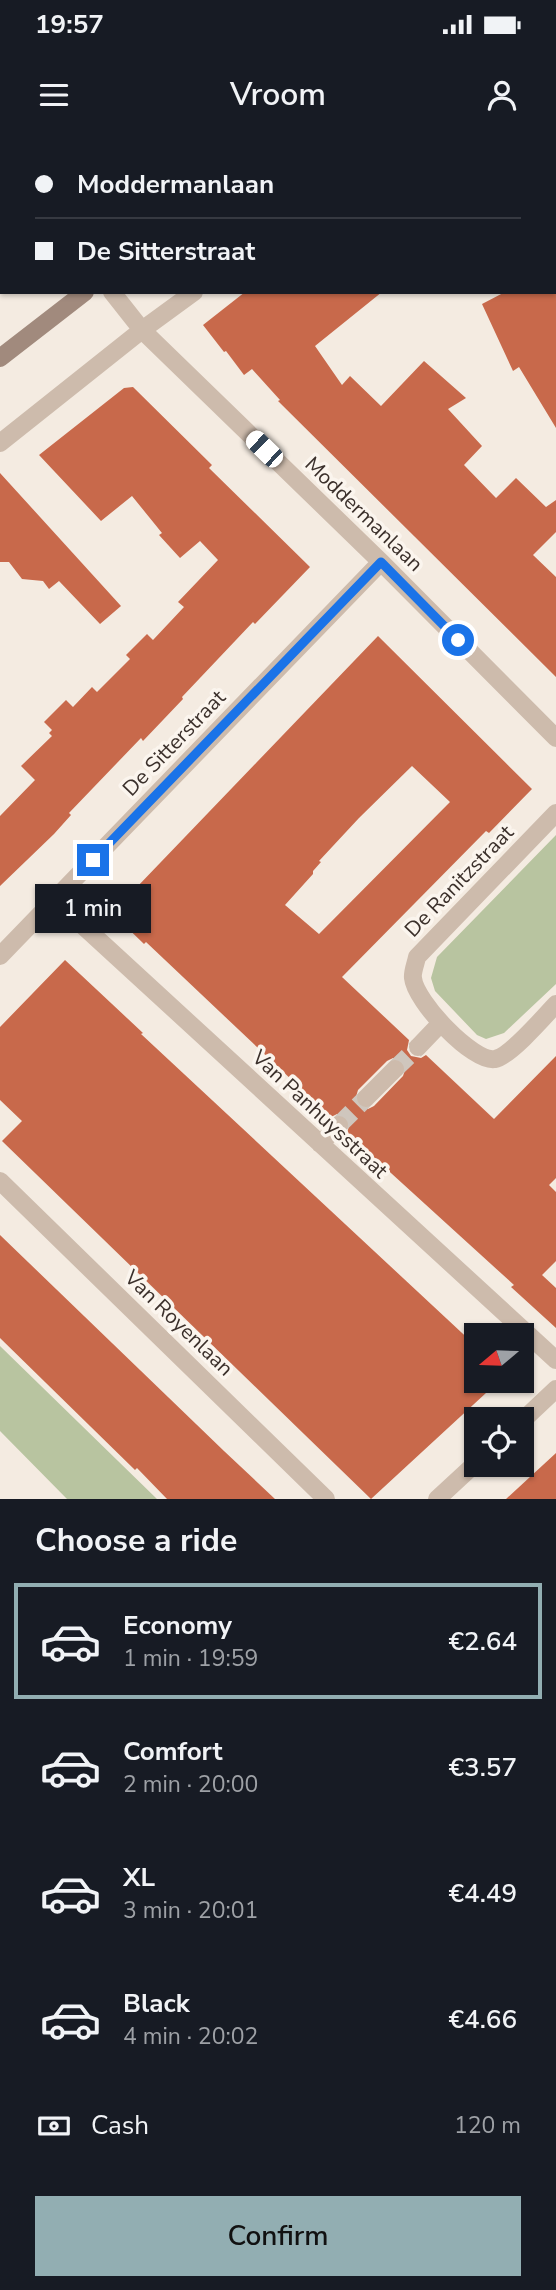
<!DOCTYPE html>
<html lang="en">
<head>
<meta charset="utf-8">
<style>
  :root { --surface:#171b24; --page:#20242c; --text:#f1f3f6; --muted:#9ea1a6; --line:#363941; --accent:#92aeb2 }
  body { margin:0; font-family:"Nunito Sans",sans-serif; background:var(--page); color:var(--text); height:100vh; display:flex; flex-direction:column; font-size:26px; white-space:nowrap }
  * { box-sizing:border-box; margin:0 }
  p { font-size:23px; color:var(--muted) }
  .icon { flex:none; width:38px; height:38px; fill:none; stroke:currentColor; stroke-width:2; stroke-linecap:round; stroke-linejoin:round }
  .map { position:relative; height:1359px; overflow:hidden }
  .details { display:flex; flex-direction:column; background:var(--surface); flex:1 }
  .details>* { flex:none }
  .banner { position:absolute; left:0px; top:0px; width:556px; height:154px; box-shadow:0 2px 5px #0004; display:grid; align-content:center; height:154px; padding:0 35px; background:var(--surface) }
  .needle { width:46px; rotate:251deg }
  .buttons { position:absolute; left:464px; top:1183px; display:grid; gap:14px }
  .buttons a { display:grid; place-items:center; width:70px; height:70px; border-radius:0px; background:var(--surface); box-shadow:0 2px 5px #0004; font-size:35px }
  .end { position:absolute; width:32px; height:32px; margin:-16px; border:9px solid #1a73e8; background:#fff; box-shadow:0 0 0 4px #fff }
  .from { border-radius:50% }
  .bubble { position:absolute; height:49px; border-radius:0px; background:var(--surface); box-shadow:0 2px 5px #0004; font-size:23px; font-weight:600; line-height:49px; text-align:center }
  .car { position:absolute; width:21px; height:42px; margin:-21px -10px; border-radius:9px; box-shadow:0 0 5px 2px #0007; background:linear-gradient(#fff 24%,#345 0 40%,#fff 0 76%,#345 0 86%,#fff 0) }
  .banner b { display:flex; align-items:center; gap:24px; height:66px; font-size:26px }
  .banner b+b { border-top:2px solid var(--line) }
  .banner i { width:18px; height:18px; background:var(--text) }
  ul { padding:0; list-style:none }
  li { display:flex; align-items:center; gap:21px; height:116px; margin:0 14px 10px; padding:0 21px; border:4px solid transparent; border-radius:0px }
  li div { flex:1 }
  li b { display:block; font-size:26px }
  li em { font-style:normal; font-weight:600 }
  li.current { border-color:var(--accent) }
  li>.icon { width:63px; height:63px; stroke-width:1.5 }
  h2 { padding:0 35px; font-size:32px; line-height:84px }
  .pay { display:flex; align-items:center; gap:18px; height:77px; padding:0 35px; font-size:26px }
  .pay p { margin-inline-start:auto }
  .button { display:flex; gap:14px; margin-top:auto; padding:14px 35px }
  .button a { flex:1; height:80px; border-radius:0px; background:var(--accent); color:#111; font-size:28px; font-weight:600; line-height:80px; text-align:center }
  .status { display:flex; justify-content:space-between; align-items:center; height:49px; padding:0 35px; background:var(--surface); direction:ltr }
  .status svg { height:19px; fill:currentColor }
  header { display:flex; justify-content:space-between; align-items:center; height:91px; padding:0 35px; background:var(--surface); font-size:32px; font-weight:600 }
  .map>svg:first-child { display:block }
</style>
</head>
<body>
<div class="status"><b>19:57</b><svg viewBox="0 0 49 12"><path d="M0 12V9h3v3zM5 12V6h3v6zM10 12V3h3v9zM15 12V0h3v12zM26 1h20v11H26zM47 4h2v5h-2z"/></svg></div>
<header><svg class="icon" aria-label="menu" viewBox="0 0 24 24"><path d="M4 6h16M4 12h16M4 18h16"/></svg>Vroom<svg class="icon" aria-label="person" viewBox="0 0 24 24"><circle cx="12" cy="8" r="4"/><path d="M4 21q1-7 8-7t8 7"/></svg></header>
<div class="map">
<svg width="556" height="1359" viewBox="0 0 556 1359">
  <rect width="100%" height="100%" fill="#f4ebe1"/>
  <path fill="#b8c4a0" d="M556 695V844L504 893 486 899 477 895 435 851 431 838 437 817Z
    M0 1206 157 1359H67L0 1291Z"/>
  <path fill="#c8694b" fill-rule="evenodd" d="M245 152H382L315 206 342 245 350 236 381 266 424 221 466 258 448 269 482 306 464 325 496 358 516 338 546 367 556 360V392L533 415 556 437V537L278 261 280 260 252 229 244 235 226 211 224 212 203 185Z
    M505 152H556V288L519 227 513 231 482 164Z
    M133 247 212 325 209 328 310 427 255 484 253 482 182 557 183 559 143 601 141 598 69 673 71 675 54 694 0 746V676L35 640 21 626 52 596 49 593 52 590 44 582 66 560 73 567 92 547 97 552 130 519 126 515 147 494 153 500 184 467 178 462 218 420 200 401 180 418 159 395 162 393 132 356 101 381 39 315 124 248Z
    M0 333 121 466 100 484 59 441 49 449 43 441 22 439 9 422H0Z
    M378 496 532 649 489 693 486 691 342 837 409 900 407 910 411 916 421 918 426 915 494 979 556 916V1038L549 1045 556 1052V1121L542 1135 556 1148V1188L511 1147 514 1145 347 993 350 983 346 977 337 974 331 977 146 802 144 804 112 773ZM412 626 450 662 319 794 285 765 313 734V731L321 722 319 721 359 678ZM393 918 403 921 406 927 403 936 374 966 368 969 359 966 355 960 358 950 387 921Z
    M65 820 143 893 141 894 476 1206V1241H499L371 1359 2 1001 22 981 0 960V887Z
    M0 1095 224 1311 275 1359H167L137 1328 135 1330 0 1198Z
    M556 1313V1359H506Z"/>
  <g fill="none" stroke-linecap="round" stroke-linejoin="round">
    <path stroke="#cfc6bd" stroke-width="18" stroke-dasharray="18 9" stroke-linecap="butt" d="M395 929 418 907
      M339 985 366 958"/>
    <path stroke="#cdbbac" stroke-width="18" d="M151 2 153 0
      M399 2 401 0
      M0 10 2 12
      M0 121 2 120
      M112 152 142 190 381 422 556 598
      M0 303 142 190 194 152
      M556 673 417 817C416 823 412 832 413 838 415 861 473 923 495 919 509 917 545 876 556 864
      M55 760 556 1220
      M0 816 381 422
      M418 907 440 884
      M366 958 395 929
      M320 1004 339 985
      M0 1041 326 1359
      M522 1281 556 1249
      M437 1359 476 1323"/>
    <path stroke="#a18a7d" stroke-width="18" d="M264 2 266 0
      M0 218 85 152"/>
  </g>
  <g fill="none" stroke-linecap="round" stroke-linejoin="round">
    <path stroke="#1a73e8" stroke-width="9" d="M93 720 381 422 458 500"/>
  </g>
  <g text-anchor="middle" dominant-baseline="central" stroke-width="7" stroke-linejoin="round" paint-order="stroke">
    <g font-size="21" fill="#3b302b" stroke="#fbf5ee">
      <text transform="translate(364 374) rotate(44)">Moddermanlaan</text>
      <text transform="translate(174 603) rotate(-46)">De Sitterstraat</text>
      <text transform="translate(459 741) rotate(-46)">De Ranitzstraat</text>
      <text transform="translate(320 974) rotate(43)">Van Panhuysstraat</text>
      <text transform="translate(179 1183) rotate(44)">Van Royenlaan</text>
    </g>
  </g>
</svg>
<div class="buttons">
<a><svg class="needle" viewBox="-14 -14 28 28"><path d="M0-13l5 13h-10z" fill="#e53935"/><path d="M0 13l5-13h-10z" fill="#9ea1a6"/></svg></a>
<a><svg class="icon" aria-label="locate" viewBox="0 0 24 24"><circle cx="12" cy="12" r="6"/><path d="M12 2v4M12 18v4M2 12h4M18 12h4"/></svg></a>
</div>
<i class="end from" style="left:458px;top:500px"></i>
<i class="end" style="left:93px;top:720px"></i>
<div class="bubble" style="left:35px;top:744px;width:116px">1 min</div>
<i class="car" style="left:264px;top:309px;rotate:314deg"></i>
<div class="banner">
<b><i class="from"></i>Moddermanlaan</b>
<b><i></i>De Sitterstraat</b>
</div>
</div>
<section class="details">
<h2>Choose a ride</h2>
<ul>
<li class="current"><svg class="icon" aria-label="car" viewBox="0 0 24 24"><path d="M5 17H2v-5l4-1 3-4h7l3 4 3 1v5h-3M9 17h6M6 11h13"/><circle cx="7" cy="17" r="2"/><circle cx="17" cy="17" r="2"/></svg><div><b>Economy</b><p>1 min · 19:59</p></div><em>€2.64</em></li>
<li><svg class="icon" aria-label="car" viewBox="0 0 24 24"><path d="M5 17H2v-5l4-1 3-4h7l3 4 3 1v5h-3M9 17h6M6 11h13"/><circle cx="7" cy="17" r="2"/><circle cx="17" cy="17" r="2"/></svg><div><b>Comfort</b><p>2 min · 20:00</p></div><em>€3.57</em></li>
<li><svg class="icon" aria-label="car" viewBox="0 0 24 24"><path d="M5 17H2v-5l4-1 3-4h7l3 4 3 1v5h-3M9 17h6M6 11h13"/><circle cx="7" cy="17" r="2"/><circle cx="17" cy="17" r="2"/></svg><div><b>XL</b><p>3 min · 20:01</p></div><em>€4.49</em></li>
<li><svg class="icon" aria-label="car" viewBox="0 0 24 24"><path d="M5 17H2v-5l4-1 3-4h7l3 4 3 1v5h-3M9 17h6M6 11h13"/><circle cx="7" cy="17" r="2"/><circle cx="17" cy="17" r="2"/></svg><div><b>Black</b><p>4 min · 20:02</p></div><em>€4.66</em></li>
</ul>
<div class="pay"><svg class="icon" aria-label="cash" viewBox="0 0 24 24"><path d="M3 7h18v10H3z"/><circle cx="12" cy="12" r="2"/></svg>Cash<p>120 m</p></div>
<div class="button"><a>Confirm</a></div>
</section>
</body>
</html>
